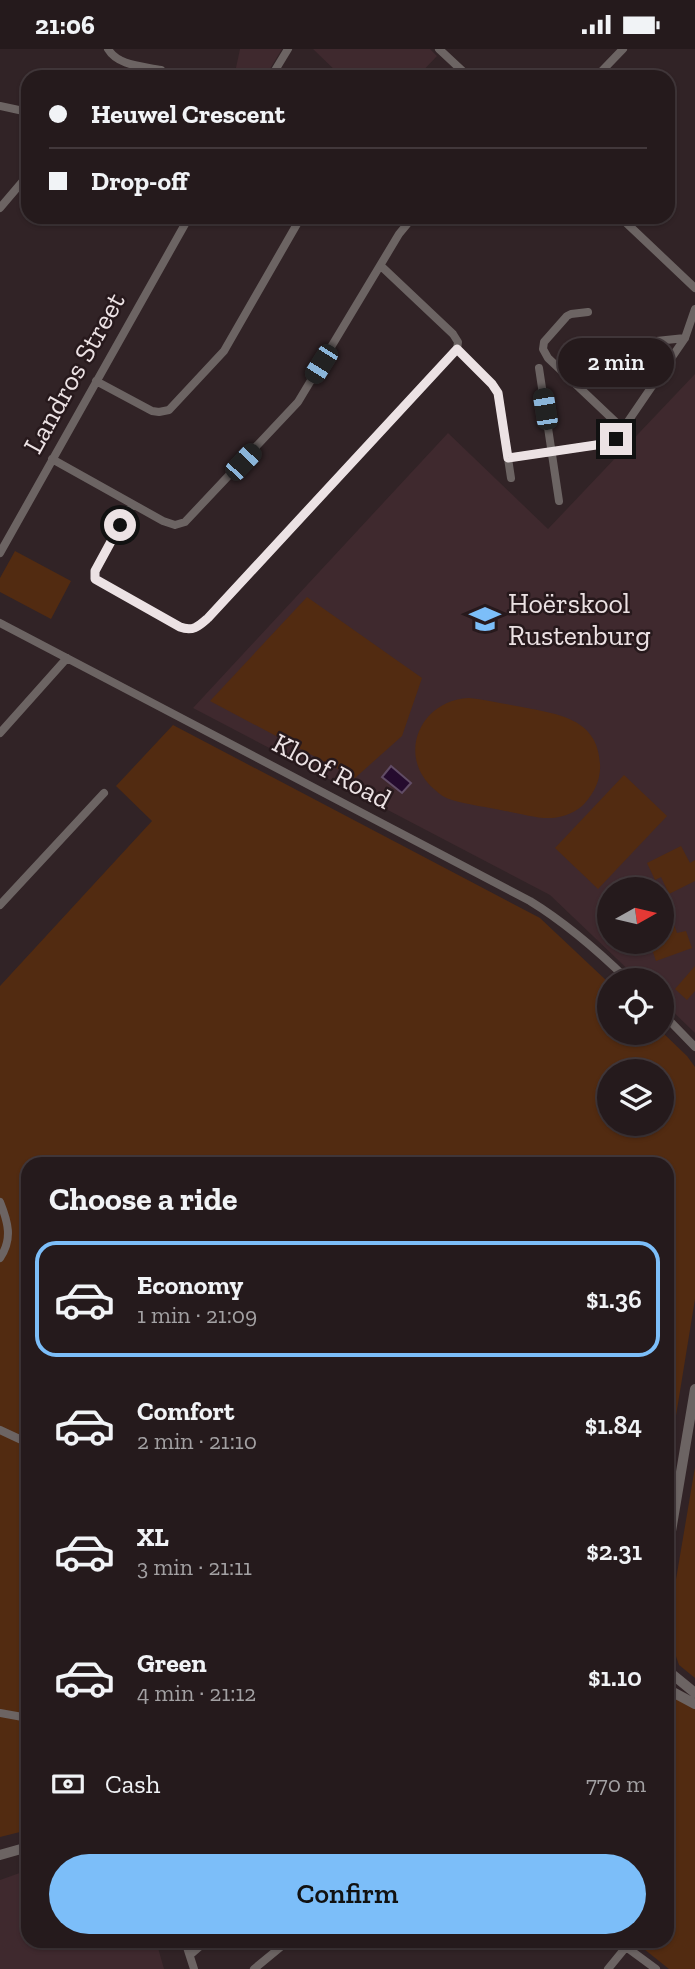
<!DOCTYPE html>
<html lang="en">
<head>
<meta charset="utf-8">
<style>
  :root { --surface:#251a1c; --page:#2d2325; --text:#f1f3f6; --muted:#a3a1a3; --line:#42383b; --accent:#7cbef9 }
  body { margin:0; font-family:"Zilla Slab",serif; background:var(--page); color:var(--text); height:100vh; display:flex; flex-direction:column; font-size:26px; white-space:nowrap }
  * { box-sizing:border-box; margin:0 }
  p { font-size:23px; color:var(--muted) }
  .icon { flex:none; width:38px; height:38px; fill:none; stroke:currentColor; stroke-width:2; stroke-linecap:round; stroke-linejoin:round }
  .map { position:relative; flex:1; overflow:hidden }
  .sheet { position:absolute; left:21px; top:1108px; width:653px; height:791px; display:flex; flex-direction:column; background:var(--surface); border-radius:21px; box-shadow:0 2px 5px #0004,0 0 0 2px var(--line) }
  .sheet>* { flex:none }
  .banner { position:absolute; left:21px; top:21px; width:654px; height:154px; border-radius:21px; box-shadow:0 2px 5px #0004,0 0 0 2px var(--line); display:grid; align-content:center; height:154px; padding:0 28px; background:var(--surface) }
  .needle { width:46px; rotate:82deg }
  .controls { position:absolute; left:597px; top:828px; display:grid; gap:14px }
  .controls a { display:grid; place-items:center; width:77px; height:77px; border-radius:50%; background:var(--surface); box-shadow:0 2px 5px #0004,0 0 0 2px var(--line); font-size:35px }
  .end { position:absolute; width:32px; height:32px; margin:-16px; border:9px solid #ece2e4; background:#111; box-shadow:0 0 0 4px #111 }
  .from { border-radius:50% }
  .bubble { position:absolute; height:49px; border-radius:24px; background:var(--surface); box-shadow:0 2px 5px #0004,0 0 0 2px var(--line); font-size:23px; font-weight:600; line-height:49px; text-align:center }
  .car { position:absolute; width:21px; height:42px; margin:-21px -10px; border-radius:9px; box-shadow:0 0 5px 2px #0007; background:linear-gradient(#222 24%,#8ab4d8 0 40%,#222 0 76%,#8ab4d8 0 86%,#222 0) }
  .banner b { display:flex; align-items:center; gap:24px; height:66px; font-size:26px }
  .banner b+b { border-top:2px solid var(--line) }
  .banner i { width:18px; height:18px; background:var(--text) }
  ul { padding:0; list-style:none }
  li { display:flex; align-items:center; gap:21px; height:116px; margin:0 14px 10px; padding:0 14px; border:4px solid transparent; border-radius:21px }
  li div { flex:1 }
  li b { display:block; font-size:26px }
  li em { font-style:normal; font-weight:600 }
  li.active { border-color:var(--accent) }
  li>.icon { width:63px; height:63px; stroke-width:1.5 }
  h2 { padding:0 28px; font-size:32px; line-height:84px }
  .pay { display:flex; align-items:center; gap:18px; height:77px; padding:0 28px; font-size:26px }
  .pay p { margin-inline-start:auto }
  .primary-button { display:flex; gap:14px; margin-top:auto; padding:14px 28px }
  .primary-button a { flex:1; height:80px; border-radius:42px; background:var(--accent); color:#111; font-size:28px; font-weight:600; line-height:80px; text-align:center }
  .status { display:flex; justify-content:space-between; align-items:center; height:49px; padding:0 35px; background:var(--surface); direction:ltr }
  .status svg { height:19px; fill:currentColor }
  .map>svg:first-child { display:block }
</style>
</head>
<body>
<div class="status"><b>21:06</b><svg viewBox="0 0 49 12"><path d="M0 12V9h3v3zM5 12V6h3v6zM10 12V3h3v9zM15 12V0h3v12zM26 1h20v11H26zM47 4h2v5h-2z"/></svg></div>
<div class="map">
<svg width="695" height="1920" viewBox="0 0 695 1920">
  <rect width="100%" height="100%" fill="#312326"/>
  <path fill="#3f292e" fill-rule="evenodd" d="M240 0H282L265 28H234Z
    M313 0H430L437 7 417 28H342Z
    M695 325V984L662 952V931H639L550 846 193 659 448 384 548 480ZM609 840H662V892H609Z
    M28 1821V1892H156L164 1920H0V1831Z"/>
  <path fill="#522b11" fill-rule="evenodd" d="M15 502 71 532 51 570 0 543V529Z
    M307 548 422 629 402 687 355 729 210 652Z
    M469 649C487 651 504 655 522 658 557 665 598 669 600 715 601 729 595 743 585 754 577 763 564 768 552 769 537 770 520 764 505 762 487 758 469 756 452 751 445 749 439 745 434 740 396 707 420 651 469 649Z
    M173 676 540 869 609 934V984L662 983 687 1007 695 1018V1250L667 1422V1115H28V1781L0 1788V937L152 772 116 737ZM609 1022H662V1074H609Z
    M624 726 667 767 598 840 555 799Z
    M681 797 690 814 695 811V832L669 845 661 828 655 831 647 814Z
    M671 867 677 884 686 882 692 899 656 912 650 894 641 897 640 893 662 892V870Z
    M695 917V942L687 951 675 940Z
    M695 1418V1629L679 1616 671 1593 672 1554Z
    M667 1645 695 1660V1920H669L634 1892H667Z"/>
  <path fill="#250b2e" stroke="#614c65" stroke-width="2" d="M391 717 411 734 402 744 382 728Z"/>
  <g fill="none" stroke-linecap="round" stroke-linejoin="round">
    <path stroke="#6c6463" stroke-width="8" d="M108 0C118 17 143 17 161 21
      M439 0 469 28
      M271 28 288 0
      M596 28 623 0
      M0 57 28 63
      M0 159 28 126
      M620 168 695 239
      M588 263 571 265 567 267 544 293 543 300 548 309 623 380
      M457 300 492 335 498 344 511 429
      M539 319 559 452
      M660 324C651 316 639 308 642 296L647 293 685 289
      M96 332 152 362 159 363 169 361 224 302 301 168
      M508 409 596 396 616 390 685 289 695 260
      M52 410 163 472 175 476 185 473 298 353 399 185 413 168
      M132 455 95 522V530L180 578C193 583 199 577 208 569L457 300 458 293 453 285 381 217
      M0 504 189 168
      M0 574 530 852C566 874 597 901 628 931
      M0 684 67 609
      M0 856 104 744
      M662 964 695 998
      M0 1153C8 1173 13 1190 0 1209
      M0 1381 28 1394
      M0 1664 28 1669
      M185 1892 194 1920
      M618 1892 656 1920
      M190 1906 206 1892
      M254 1920 288 1892
      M608 1920 626 1898"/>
    <path stroke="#6c6463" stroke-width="10" d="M667 1506 695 1340
      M667 1621 695 1644
      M667 1640 695 1655
      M0 1806 28 1798"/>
  </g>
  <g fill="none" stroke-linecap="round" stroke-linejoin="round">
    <path stroke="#ece2e4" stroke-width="9" d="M120 476 95 522V530L180 578C193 583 199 577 208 569L457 300 492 335 498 344 508 409 596 396 616 390"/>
  </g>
  <defs>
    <g id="university-bare" transform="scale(2.415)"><path d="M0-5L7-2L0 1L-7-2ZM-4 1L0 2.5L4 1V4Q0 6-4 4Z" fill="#7cbef9" stroke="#27191c" stroke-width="2.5" paint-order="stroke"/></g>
  </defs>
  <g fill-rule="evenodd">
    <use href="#university-bare" x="485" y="570"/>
  </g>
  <g text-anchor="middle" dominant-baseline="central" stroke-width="5" stroke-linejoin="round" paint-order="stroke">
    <g font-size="28" fill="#ece2e4" stroke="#27191c">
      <text transform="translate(74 324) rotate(-61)">Landros Street</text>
      <text transform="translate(332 722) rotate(28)">Kloof Road</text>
    </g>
    <g font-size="28" fill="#ece2e4" stroke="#27191c" text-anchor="start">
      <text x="508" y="554">Hoërskool<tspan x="508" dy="32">Rustenburg</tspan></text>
    </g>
  </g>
</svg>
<div class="controls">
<a><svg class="needle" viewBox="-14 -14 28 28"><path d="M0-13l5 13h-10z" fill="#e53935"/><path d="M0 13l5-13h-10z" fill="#a3a1a3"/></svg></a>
<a><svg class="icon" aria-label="locate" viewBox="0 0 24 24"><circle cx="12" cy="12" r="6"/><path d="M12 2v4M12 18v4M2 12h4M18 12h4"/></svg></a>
<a><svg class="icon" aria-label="layers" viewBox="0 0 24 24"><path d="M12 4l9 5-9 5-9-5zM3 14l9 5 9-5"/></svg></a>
</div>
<i class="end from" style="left:120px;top:476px"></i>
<i class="end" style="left:616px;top:390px"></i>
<div class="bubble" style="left:558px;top:289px;width:116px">2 min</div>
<i class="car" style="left:321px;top:315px;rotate:212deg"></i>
<i class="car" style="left:545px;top:360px;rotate:351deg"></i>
<i class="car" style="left:243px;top:413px;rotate:43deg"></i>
<div class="banner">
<b><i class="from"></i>Heuwel Crescent</b>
<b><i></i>Drop-off</b>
</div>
<section class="sheet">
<h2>Choose a ride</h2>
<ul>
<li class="active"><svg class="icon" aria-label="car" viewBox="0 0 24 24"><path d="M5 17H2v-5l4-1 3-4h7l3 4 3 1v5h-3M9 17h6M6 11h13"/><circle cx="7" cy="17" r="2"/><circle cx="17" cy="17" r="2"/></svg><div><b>Economy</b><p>1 min · 21:09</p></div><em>$1.36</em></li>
<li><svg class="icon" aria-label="car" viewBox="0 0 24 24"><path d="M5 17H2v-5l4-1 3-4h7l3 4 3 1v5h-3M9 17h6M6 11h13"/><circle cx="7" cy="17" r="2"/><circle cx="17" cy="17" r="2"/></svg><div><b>Comfort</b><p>2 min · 21:10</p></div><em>$1.84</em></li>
<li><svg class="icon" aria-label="car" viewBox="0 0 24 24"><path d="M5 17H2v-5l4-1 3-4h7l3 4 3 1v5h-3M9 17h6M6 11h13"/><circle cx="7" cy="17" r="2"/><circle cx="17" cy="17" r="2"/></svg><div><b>XL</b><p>3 min · 21:11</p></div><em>$2.31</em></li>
<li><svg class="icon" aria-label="car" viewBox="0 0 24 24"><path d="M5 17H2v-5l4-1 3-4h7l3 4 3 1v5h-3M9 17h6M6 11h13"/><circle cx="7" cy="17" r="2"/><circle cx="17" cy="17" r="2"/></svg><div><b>Green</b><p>4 min · 21:12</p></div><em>$1.10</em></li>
</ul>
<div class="pay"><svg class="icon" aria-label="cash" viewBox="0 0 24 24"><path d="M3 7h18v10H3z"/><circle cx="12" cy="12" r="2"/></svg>Cash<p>770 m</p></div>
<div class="primary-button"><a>Confirm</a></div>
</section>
</div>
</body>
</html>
